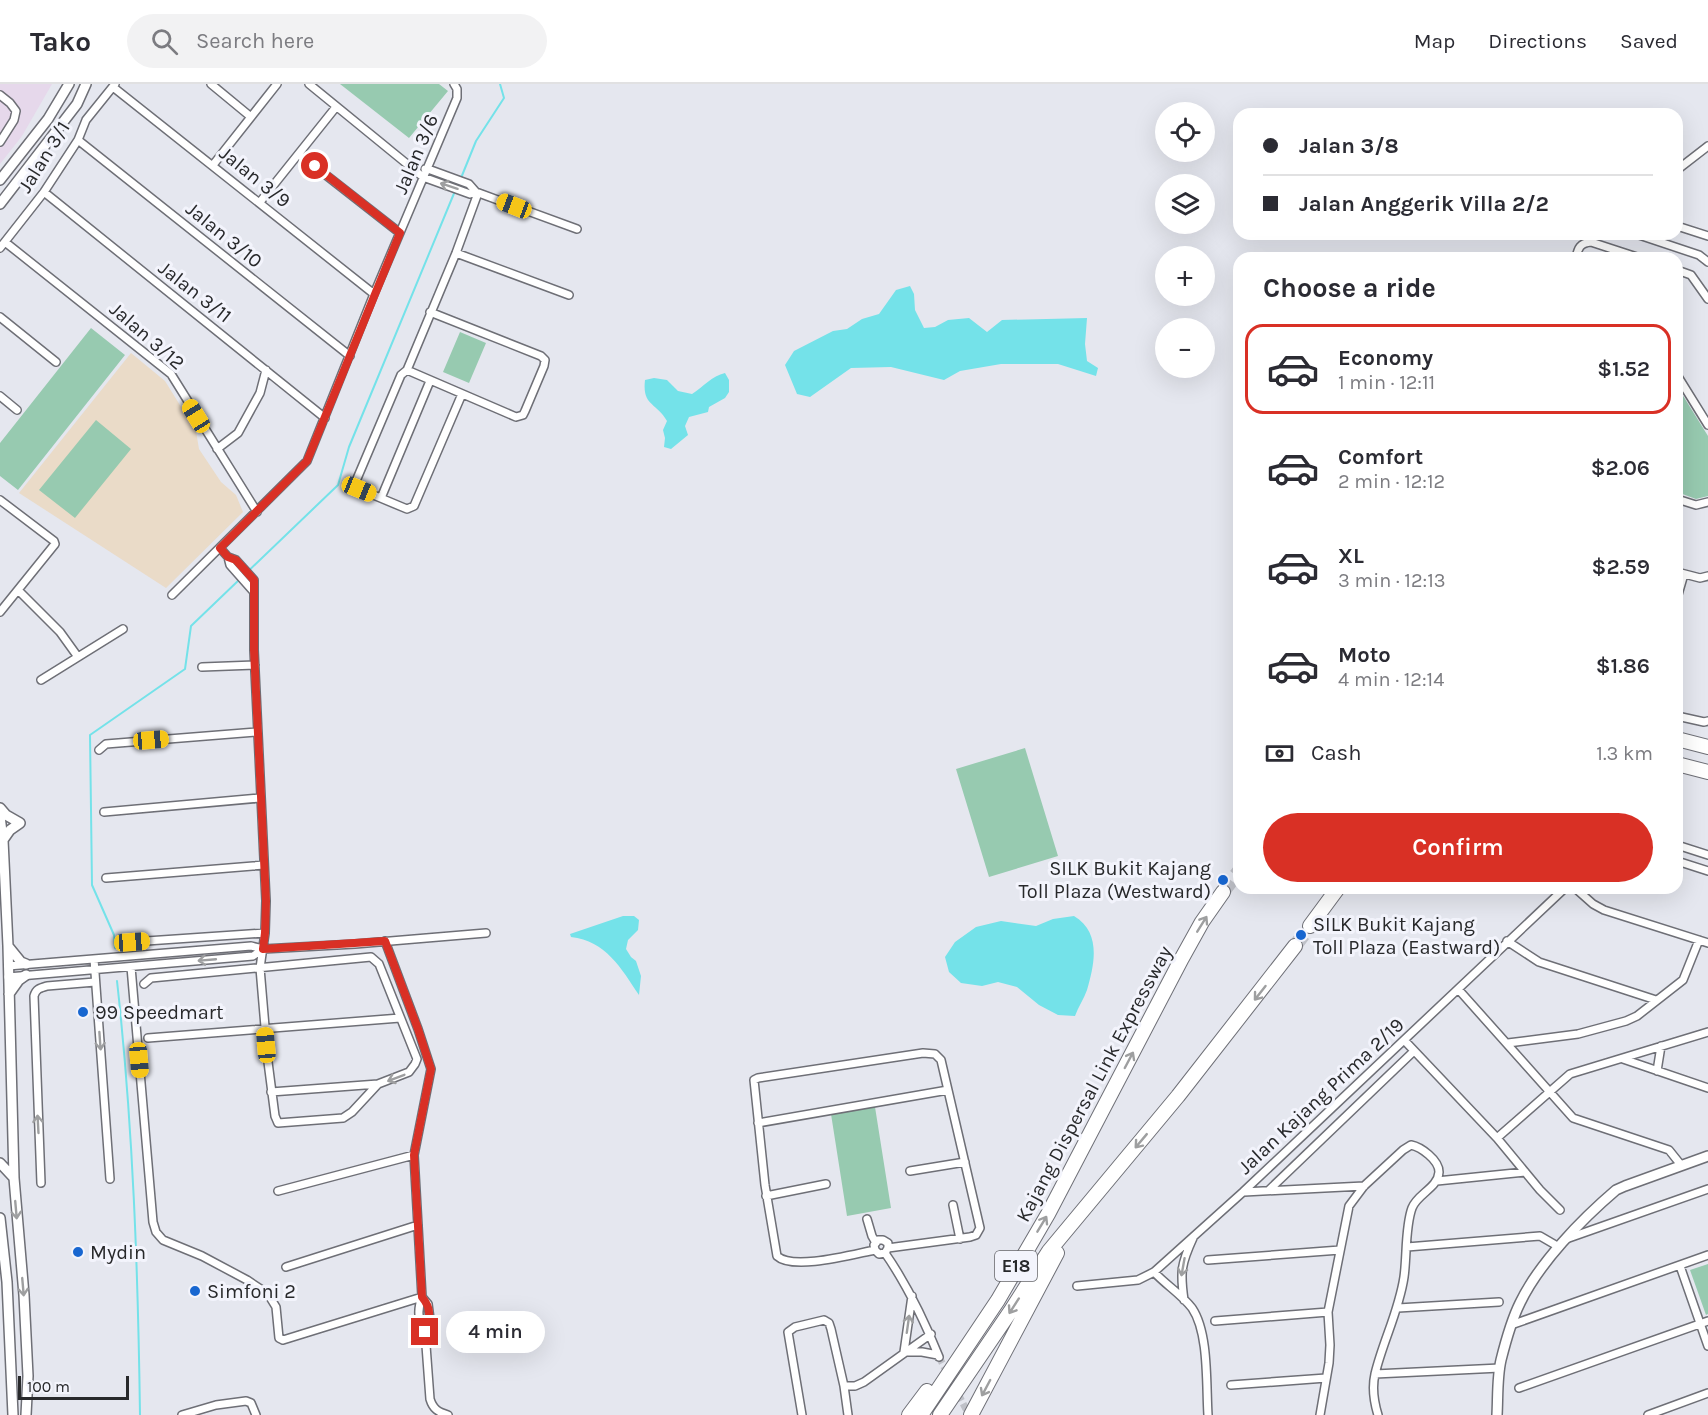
<!DOCTYPE html>
<html lang="en">
<head>
<meta charset="utf-8">
<style>
  :root { --surface:#fff; --page:#f2f2f3; --text:#2b2b33; --muted:#7c7c81; --line:#e1e1e2; --accent:#d93025 }
  body { margin:0; font-family:Karla,sans-serif; background:var(--page); color:var(--text); height:100vh; display:flex; flex-direction:column; font-size:22px; white-space:nowrap }
  * { box-sizing:border-box; margin:0 }
  p { font-size:20px; color:var(--muted) }
  .icon { flex:none; width:33px; height:33px; fill:none; stroke:currentColor; stroke-width:2; stroke-linecap:round; stroke-linejoin:round }
  .map { position:relative; flex:1; overflow:hidden }
  .panel { position:absolute; left:1233px; top:168px; width:450px; height:642px; display:flex; flex-direction:column; background:var(--surface); border-radius:18px; box-shadow:0 6px 24px #0002 }
  .panel>* { flex:none }
  .hud { position:absolute; left:1233px; top:24px; width:450px; height:132px; border-radius:18px; box-shadow:0 6px 24px #0002; display:grid; align-content:center; height:132px; padding:0 30px; background:var(--surface) }
  .buttons { position:absolute; left:1155px; top:18px; display:grid; gap:12px }
  .buttons a { display:grid; place-items:center; width:60px; height:60px; border-radius:50%; background:var(--surface); box-shadow:0 6px 24px #0002; font-size:30px }
  .scale { position:absolute; left:18px; bottom:15px; width:111px; box-sizing:border-box; padding-left:6px; border:3px solid #28292b; border-top:0; font-size:16px; line-height:21px; white-space:nowrap; color:#28292b; -webkit-text-stroke:4px #f3f4fc; paint-order:stroke }
  .end { position:absolute; width:27px; height:27px; margin:-14px; border:8px solid #d93025; background:#fff; box-shadow:0 0 0 3px #fff }
  .from { border-radius:50% }
  .bubble { position:absolute; height:42px; border-radius:21px; background:var(--surface); box-shadow:0 6px 24px #0002; font-size:20px; font-weight:600; line-height:42px; text-align:center }
  .car { position:absolute; width:18px; height:36px; margin:-18px -9px; border-radius:8px; box-shadow:0 0 4px 2px #0007; background:linear-gradient(#f5c518 24%,#345 0 40%,#f5c518 0 76%,#345 0 86%,#f5c518 0) }
  .hud b { display:flex; align-items:center; gap:21px; height:57px; font-size:22px }
  .hud b+b { border-top:2px solid var(--line) }
  .hud i { width:15px; height:15px; background:var(--text) }
  ul { padding:0; list-style:none }
  li { display:flex; align-items:center; gap:18px; height:90px; margin:0 12px 9px; padding:0 18px; border:3px solid transparent; border-radius:18px }
  li div { flex:1 }
  li b { display:block; font-size:22px }
  li em { font-style:normal; font-weight:600 }
  li.selected { border-color:var(--accent) }
  li>.icon { width:54px; height:54px; stroke-width:1.5 }
  h2 { padding:0 30px; font-size:27px; line-height:72px }
  .pay { display:flex; align-items:center; gap:15px; height:66px; padding:0 30px; font-size:22px }
  .pay p { margin-inline-start:auto }
  .button { display:flex; gap:12px; margin-top:auto; padding:12px 30px }
  .button a { flex:1; height:69px; border-radius:36px; background:var(--accent); color:#fff; font-size:24px; font-weight:600; line-height:69px; text-align:center }
  header { display:flex; align-items:center; gap:36px; box-sizing:border-box; height:84px; padding:0 30px; background:var(--surface); border-bottom:2px solid var(--line) }
  header strong { font-size:28px }
  nav { display:flex; gap:33px; margin-inline-start:auto; font-size:21px }
  .search { width:420px; height:54px; background:var(--page); display:flex; align-items:center; gap:15px; box-sizing:border-box; padding:0 21px; border-radius:33px; color:var(--muted); font-size:22px }
  .map>svg:first-child { display:block }
</style>
</head>
<body>
<header>
<strong>Tako</strong>
<div class="search"><svg class="icon" aria-label="search" viewBox="0 0 24 24"><circle cx="10" cy="10" r="6"/><path d="M15 15l6 6"/></svg>Search here</div>
<nav><a>Map</a><a>Directions</a><a>Saved</a></nav>
</header>
<div class="map">
<svg width="1708" height="1331" viewBox="0 0 1708 1331">
  <rect width="100%" height="100%" fill="#e5e7ef"/>
  <path fill="#e6d8eb" d="M0 0H52L22 52 0 80Z"/>
  <path fill="#eadbc8" d="M131 269 165 297 196 347 199 365 221 398 236 411 243 428 166 504 19 409Z"/>
  <path fill="#97cab0" d="M340 0H439L448 7 409 54Z
    M91 244 125 271 18 406 0 392V359Z
    M460 248 486 259 469 299 443 288Z
    M1677 302 1708 352V412L1696 415 1677 408Z
    M96 336 131 365 75 434 39 406Z
    M1025 664 1058 772 989 793 956 685Z
    M875 1023 891 1124 847 1132 831 1030Z
    M1708 1180V1230L1706 1231 1690 1186Z"/>
  <path fill="#74e2e9" d="M910 202 914 210 915 226 924 244 935 243 948 236 969 234 987 248 1002 236 1087 234 1085 260 1087 277 1098 284 1096 292 1058 280H1001L960 287 944 296 891 283 851 284 810 313 797 310 785 281 794 267 833 247 847 245 862 235 879 230 896 206Z
    M725 289 729 296V308L725 314 709 323 708 328 689 333 685 342 688 351 671 365 664 363 665 354 663 346 667 337C656 318 642 322 645 296L654 294 667 296 678 307 692 310C703 303 712 292 725 289Z
    M623 832H634L639 836 638 846 628 856 626 865 631 873 636 877 641 892 639 911C621 884 606 857 571 853L570 850Z
    M1074 832C1101 848 1095 879 1087 906 1084 915 1078 923 1075 932L1058 931 1039 921 1017 903 998 898 982 902 961 899 949 888 945 873 955 858 976 843 1001 837 1036 842 1053 835Z"/>
  <g fill="none" stroke-linecap="round" stroke-linejoin="round">
    <path stroke="#74e2e9" stroke-width="2" d="M461 94 476 57 504 14 500 0
      M115 864 114 851 92 801 90 651 185 585 191 542 338 401 349 363 455 107
      M117 897C133 1041 138 1186 140 1331"/>
    <path stroke="#bfc1c8" stroke-width="7" stroke-dasharray="7 3.5" stroke-linecap="butt" d="M939 1273 969 1331"/>
    <path stroke="#bfc1c8" stroke-width="14" stroke-dasharray="14 7" stroke-linecap="butt" d="M1223 808 1239 787
      M1295 862 1310 842"/>
    <g stroke="#6e6f76" stroke-width="10">
      <path id="minor" d="M211 0 251 33
        M309 0 423 93 470 110 476 108 577 145
        M113 3 374 210
        M0 11 10 19 16 27 14 36 0 58
        M78 56 350 272
        M299 70 400 149
        M213 81 277 0
        M425 85H428L469 100 476 108
        M1677 86 1708 62
        M44 108 325 334
        M260 118 336 23
        M1677 142 1708 152
        M1636 150 1699 171 1708 178
        M5 158 171 290 257 428
        M0 164 44 108 78 56 86 36 115 0
        M456 169 569 211
        M1576 174C1578 164 1580 159 1591 158L1640 174
        M1677 186 1691 191 1708 215
        M0 233 56 278
        M407 286 516 333 523 331 525 327 544 282 545 276 541 272 430 228
        M1677 291 1708 341
        M462 310 414 422 407 425 359 405 356 397 401 291 407 286 456 169 478 109
        M0 312 17 326
        M217 365 238 349 260 309 266 286
        M381 414 430 297
        M1677 415 1696 421 1708 418
        M0 416 54 457 55 460 0 528
        M228 473 230 481 253 507
        M1677 488 1700 494 1708 492
        M18 506 60 548 78 573
        M172 511 307 377 374 210 457 14V5L454 0
        M1677 514 1684 490
        M202 583 255 581
        M41 596 123 545
        M1677 632 1704 638 1708 637
        M99 666 106 660 257 648
        M104 728 260 714
        M1677 761 1708 771
        M1677 777 1708 787
        M106 794 264 781
        M1575 804 1593 820 1604 826 1708 859
        M385 857 418 945 431 985 414 1071 422 1213C417 1226 418 1235 425 1248
        M1507 857 1539 878 1656 916
        M132 858 265 849
        M94 875 110 1095
        M8 882 251 862 263 865 355 860 486 849
        M131 883 153 1138 156 1148 163 1156 202 1172 247 1196 268 1210 276 1223 279 1254 283 1256 422 1213
        M8 893 253 872 263 865
        M144 900 151 894 371 873 379 880 417 975 415 980 409 988 378 1000 352 1028 343 1034 278 1039 275 1032 268 978 260 884 265 849 266 817 254 566V496L236 476 228 473 220 464
        M1458 905 1573 1034 1669 1066 1681 1081
        M148 954 400 934
        M1404 956 1497 1054 1540 1106 1560 1126
        M1508 959 1578 950 1626 937 1637 932 1683 896 1699 856
        M1623 975 1708 1004
        M1657 987 1661 962
        M271 1008 378 1000
        M758 1039 948 1006
        M1497 1054 1570 990 1708 948
        M910 1087 965 1078
        M1437 1097 1525 1088
        M41 1099 34 912C36 905 40 904 47 902L95 898
        M1269 1106 1414 967
        M278 1107 414 1071
        M1244 1108 1364 1102
        M766 1112 826 1100
        M953 1121 960 1155
        M867 1135 872 1152 876 1159
        M1566 1155 1708 1105
        M1407 1163 1540 1152 1559 1163
        M875 1166C854 1170 793 1187 777 1172L765 1101 754 996 758 994 923 969 935 970 941 976 980 1144 976 1151 970 1153 888 1164
        M885 1169 888 1164V1159L883 1156H878L874 1161 875 1166 879 1170 885 1169C908 1202 924 1236 939 1273
        M1208 1176 1340 1166
        M1680 1182 1708 1262
        M286 1183 418 1141
        M1154 1188C1166 1201 1181 1210 1192 1224 1209 1249 1206 1300 1208 1331
        M1077 1202 1138 1196 1154 1188 1243 1108 1565 804
        M422 1213 428 1220 430 1235 425 1248 430 1315C433 1325 438 1328 448 1331
        M1184 1216C1180 1188 1181 1180 1193 1154
        M1398 1224 1499 1218
        M1215 1237 1328 1228
        M1511 1241 1708 1171
        M904 1268 912 1212
        M905 1268H922L938 1271
        M1375 1290 1500 1284
        M1231 1301 1326 1294
        M844 1302H855L864 1298 931 1250
        M1519 1304 1708 1237
        M182 1331 216 1321 246 1317 251 1319 256 1331
        M802 1331 788 1248 795 1243 824 1236 829 1239 831 1245 844 1302 848 1331
        M1320 1331 1329 1279 1330 1261 1328 1228 1349 1122 1364 1102 1403 1066 1411 1061C1421 1063 1439 1076 1439 1088 1438 1104 1417 1110 1412 1124 1405 1143 1407 1172 1404 1193 1399 1227 1383 1257 1375 1290 1372 1303 1374 1318 1378 1331
        M1648 1331 1708 1309"/>
    </g>
    <g stroke="#6e6f76" stroke-width="12">
      <path id="tertiary" d="M0 96 48 35 69 0
        M0 120 77 20 86 0
        M0 724 6 731 20 739 10 746 3 756
        M0 732 3 756 8 862 14 1094 24 1211 28 1292 26 1331
        M8 862 21 878 26 880
        M9 910 19 896 26 891
        M0 1079 14 1094
        M0 1134 7 1198 13 1331
        M1497 1331C1498 1313 1497 1293 1501 1276 1506 1256 1511 1237 1520 1219 1539 1179 1582 1135 1616 1106L1625 1102 1708 1072"/>
    </g>
    <g stroke="#6e6f76" stroke-width="16">
      <path id="motorway" d="M1677 655 1708 663
        M1677 680 1708 688
        M1310 842 1338 804
        M909 1331 927 1307
        M921 1331 998 1216 1048 1130 1182 874 1202 838 1223 808
        M940 1331 1010 1228 1049 1167 1178 1012 1295 862
        M971 1331 1057 1169"/>
    </g>
    <use href="#minor" stroke="#fff" stroke-width="7"/>
    <use href="#tertiary" stroke="#fff" stroke-width="9"/>
    <use href="#motorway" stroke="#fff" stroke-width="14"/>
  </g>
  <defs><path id="oneway-shaft" d="M-6 0H5M1.5-3L5.5 0L1.5 3" fill="none" stroke-width="1.6" stroke-linecap="round" stroke-linejoin="round" transform="scale(1.5)"/></defs>
  <g stroke="#9e9fa0">
    <use href="#oneway-shaft" transform="translate(449 102) rotate(-162)"/>
    <use href="#oneway-shaft" transform="translate(1202 840) rotate(-58)"/>
    <use href="#oneway-shaft" transform="translate(207 876) rotate(175)"/>
    <use href="#oneway-shaft" transform="translate(1260 909) rotate(128)"/>
    <use href="#oneway-shaft" transform="translate(100 957) rotate(86)"/>
    <use href="#oneway-shaft" transform="translate(1129 976) rotate(-62)"/>
    <use href="#oneway-shaft" transform="translate(396 994) rotate(159)"/>
    <use href="#oneway-shaft" transform="translate(38 1040) rotate(-93)"/>
    <use href="#oneway-shaft" transform="translate(1141 1057) rotate(130)"/>
    <use href="#oneway-shaft" transform="translate(16 1126) rotate(85)"/>
    <use href="#oneway-shaft" transform="translate(1042 1140) rotate(-59)"/>
    <use href="#oneway-shaft" transform="translate(1183 1183) rotate(100)"/>
    <use href="#oneway-shaft" transform="translate(23 1203) rotate(85)"/>
    <use href="#oneway-shaft" transform="translate(1014 1222) rotate(123)"/>
    <use href="#oneway-shaft" transform="translate(908 1240) rotate(-82)"/>
    <use href="#oneway-shaft" transform="translate(986 1304) rotate(118)"/>
  </g>
  <g fill="none" stroke-linecap="round" stroke-linejoin="round">
    <path stroke="#d93025" stroke-width="8" d="M315 82 400 149 307 377 220 464 228 473 236 476 254 496V566L266 817 265 849 263 865 385 857 418 945 431 985 414 1071 422 1213C432 1225 430 1233 425 1248"/>
  </g>
  <g fill="#1766d0" stroke="#f3f4fc" stroke-width="2">
    <circle cx="1223" cy="796" r="6"/>
    <circle cx="1301" cy="851" r="6"/>
    <circle cx="83" cy="928" r="6"/>
    <circle cx="78" cy="1168" r="6"/>
    <circle cx="195" cy="1207" r="6"/>
  </g>
  <g text-anchor="middle" dominant-baseline="central" stroke-width="6" stroke-linejoin="round" paint-order="stroke">
    <rect fill="#f3f4fc" stroke="#65666a" stroke-width="1.5" x="995" y="1167" width="42" height="30" rx="4.5"/>
    <g font-size="18" font-weight="bold" fill="#28292b">
      <text x="1016" y="1182">E18</text>
    </g>
    <g font-size="20" fill="#28292b" stroke="#f3f4fc">
      <text transform="translate(416 70) rotate(-67)">Jalan 3/6</text>
      <text transform="translate(44 73) rotate(-58)">Jalan 3/1</text>
      <text transform="translate(255 93) rotate(39)">Jalan 3/9</text>
      <text transform="translate(224 151) rotate(39)">Jalan 3/10</text>
      <text transform="translate(195 208) rotate(38)">Jalan 3/11</text>
      <text transform="translate(147 252) rotate(41)">Jalan 3/12</text>
      <text transform="translate(1094 1000) rotate(-62)">Kajang Dispersal Link Expressway</text>
      <text transform="translate(1321 1012) rotate(-43)">Jalan Kajang Prima 2/19</text>
    </g>
    <g font-size="20" fill="#28292b" stroke="#f3f4fc" text-anchor="start">
      <text x="1211" y="784" text-anchor="end">SILK Bukit Kajang<tspan x="1211" dy="23">Toll Plaza (Westward)</tspan></text>
      <text x="1313" y="840">SILK Bukit Kajang<tspan x="1313" dy="23">Toll Plaza (Eastward)</tspan></text>
      <text x="95" y="928">99 Speedmart</text>
      <text x="90" y="1168">Mydin</text>
      <text x="207" y="1207">Simfoni 2</text>
    </g>
  </g>
</svg>
<div class="buttons">
<a><svg class="icon" aria-label="locate" viewBox="0 0 24 24"><circle cx="12" cy="12" r="6"/><path d="M12 2v4M12 18v4M2 12h4M18 12h4"/></svg></a>
<a><svg class="icon" aria-label="layers" viewBox="0 0 24 24"><path d="M12 4l9 5-9 5-9-5zM3 14l9 5 9-5"/></svg></a>
<a>+</a>
<a>−</a>
</div>
<div class="scale">100 m</div>
<i class="end from" style="left:315px;top:82px"></i>
<i class="end" style="left:425px;top:1248px"></i>
<div class="bubble" style="left:446px;top:1227px;width:99px">4 min</div>
<i class="car" style="left:514px;top:122px;rotate:291deg"></i>
<i class="car" style="left:196px;top:332px;rotate:328deg"></i>
<i class="car" style="left:359px;top:405px;rotate:112deg"></i>
<i class="car" style="left:151px;top:656px;rotate:85deg"></i>
<i class="car" style="left:132px;top:858px;rotate:86deg"></i>
<i class="car" style="left:266px;top:961px;rotate:355deg"></i>
<i class="car" style="left:139px;top:976px;rotate:175deg"></i>
<div class="hud">
<b><i class="from"></i>Jalan 3/8</b>
<b><i></i>Jalan Anggerik Villa 2/2</b>
</div>
<section class="panel">
<h2>Choose a ride</h2>
<ul>
<li class="selected"><svg class="icon" aria-label="car" viewBox="0 0 24 24"><path d="M5 17H2v-5l4-1 3-4h7l3 4 3 1v5h-3M9 17h6M6 11h13"/><circle cx="7" cy="17" r="2"/><circle cx="17" cy="17" r="2"/></svg><div><b>Economy</b><p>1 min · 12:11</p></div><em>$1.52</em></li>
<li><svg class="icon" aria-label="car" viewBox="0 0 24 24"><path d="M5 17H2v-5l4-1 3-4h7l3 4 3 1v5h-3M9 17h6M6 11h13"/><circle cx="7" cy="17" r="2"/><circle cx="17" cy="17" r="2"/></svg><div><b>Comfort</b><p>2 min · 12:12</p></div><em>$2.06</em></li>
<li><svg class="icon" aria-label="car" viewBox="0 0 24 24"><path d="M5 17H2v-5l4-1 3-4h7l3 4 3 1v5h-3M9 17h6M6 11h13"/><circle cx="7" cy="17" r="2"/><circle cx="17" cy="17" r="2"/></svg><div><b>XL</b><p>3 min · 12:13</p></div><em>$2.59</em></li>
<li><svg class="icon" aria-label="car" viewBox="0 0 24 24"><path d="M5 17H2v-5l4-1 3-4h7l3 4 3 1v5h-3M9 17h6M6 11h13"/><circle cx="7" cy="17" r="2"/><circle cx="17" cy="17" r="2"/></svg><div><b>Moto</b><p>4 min · 12:14</p></div><em>$1.86</em></li>
</ul>
<div class="pay"><svg class="icon" aria-label="cash" viewBox="0 0 24 24"><path d="M3 7h18v10H3z"/><circle cx="12" cy="12" r="2"/></svg>Cash<p>1.3 km</p></div>
<div class="button"><a>Confirm</a></div>
</section>
</div>
</body>
</html>
